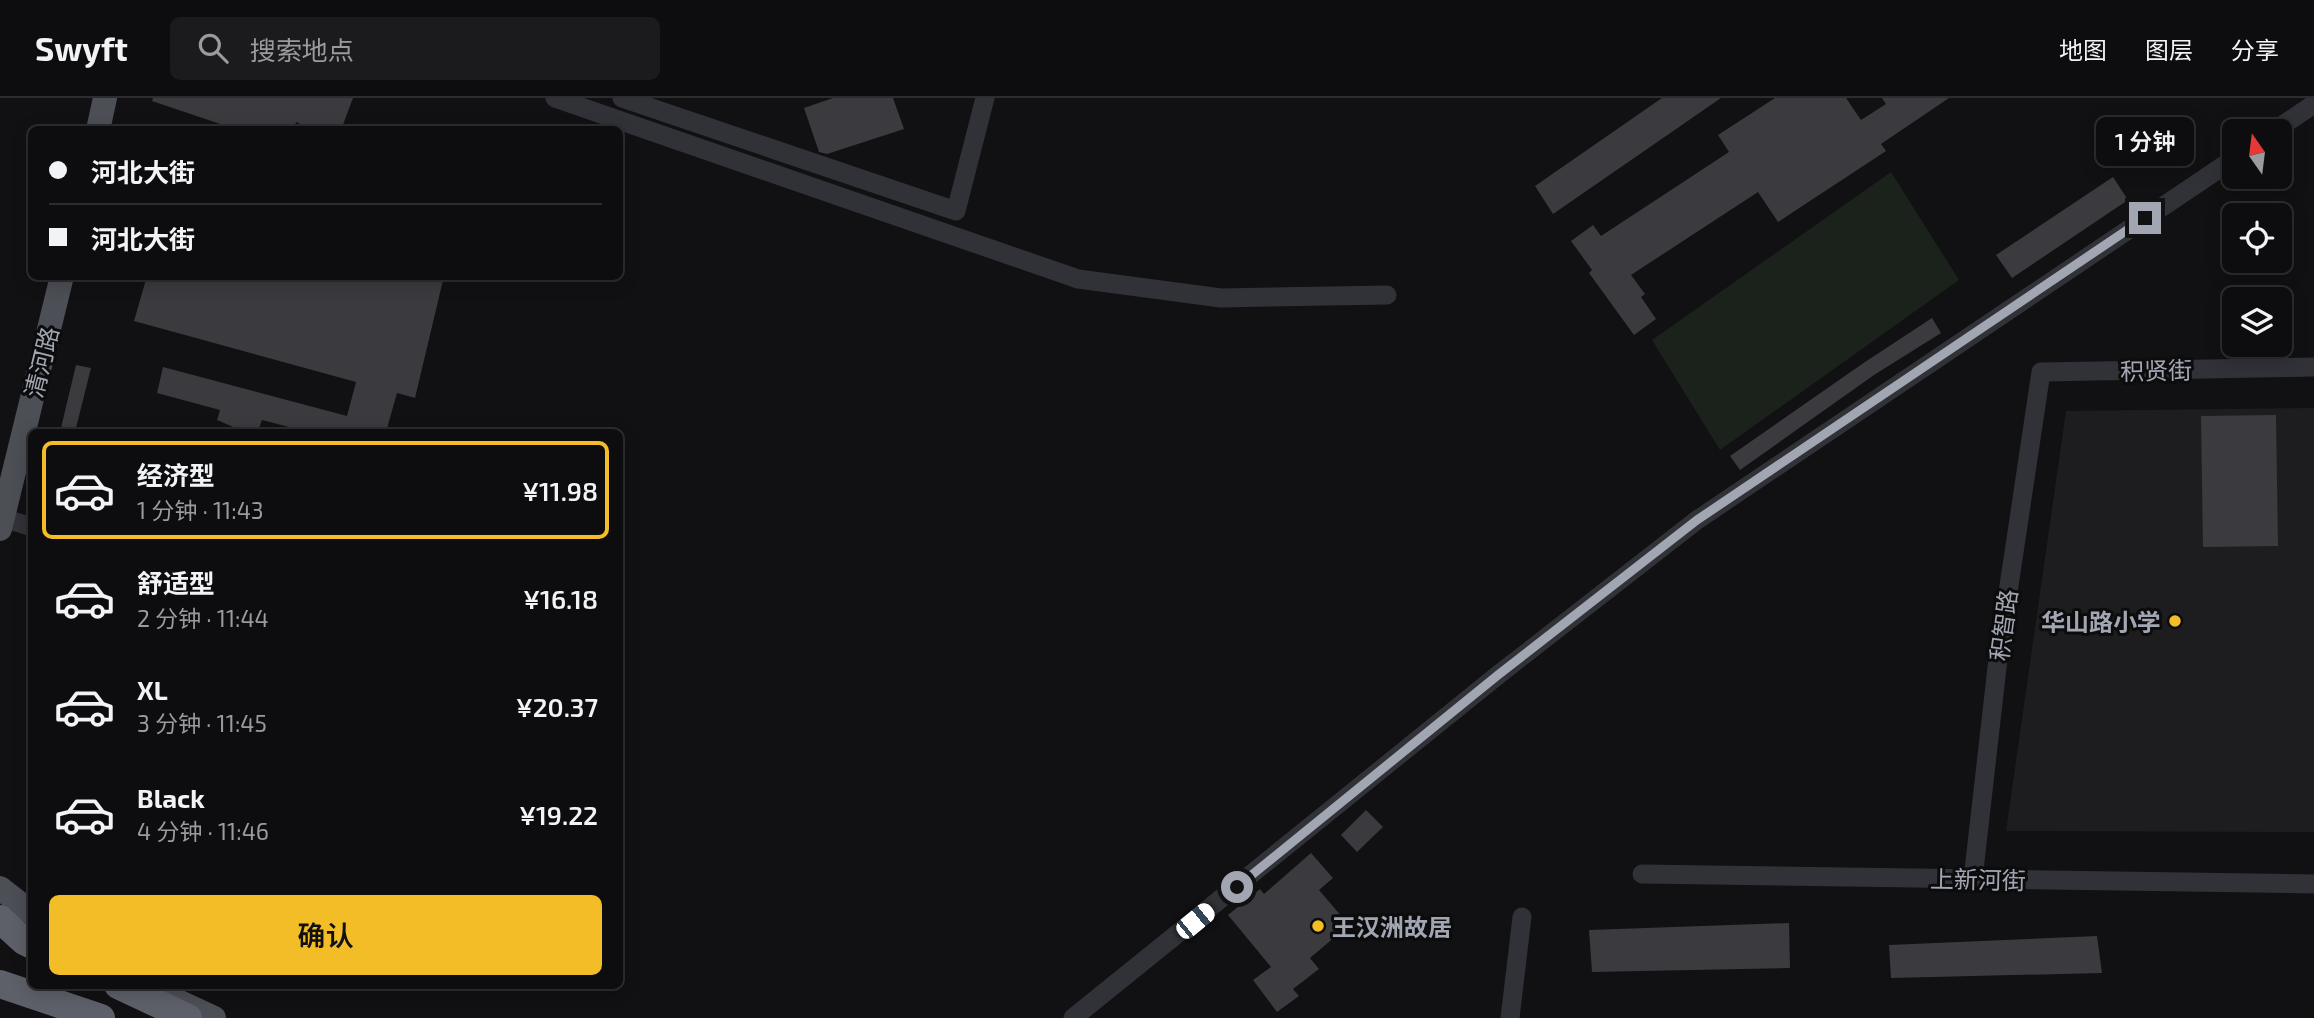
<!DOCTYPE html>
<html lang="zh">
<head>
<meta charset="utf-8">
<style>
  :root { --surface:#0d0c0e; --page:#1b1a1c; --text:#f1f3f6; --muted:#9a9b9e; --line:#2d2c2e; --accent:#f3bd28 }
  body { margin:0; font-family:"Exo 2","Noto Sans SC",sans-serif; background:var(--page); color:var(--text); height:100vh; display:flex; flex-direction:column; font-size:26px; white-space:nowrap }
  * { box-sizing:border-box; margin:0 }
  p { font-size:23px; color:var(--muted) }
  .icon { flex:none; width:38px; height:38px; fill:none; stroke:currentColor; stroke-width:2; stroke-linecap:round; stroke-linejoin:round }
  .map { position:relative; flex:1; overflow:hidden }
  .sheet { position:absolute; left:28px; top:331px; width:595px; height:560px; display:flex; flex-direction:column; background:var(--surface); border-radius:10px; box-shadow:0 4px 18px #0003,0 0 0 2px var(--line) }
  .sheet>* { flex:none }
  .guide { position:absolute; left:28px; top:28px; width:595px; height:154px; border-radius:10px; box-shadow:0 4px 18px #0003,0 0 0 2px var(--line); display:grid; align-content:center; height:154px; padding:0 21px; background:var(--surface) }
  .needle { width:46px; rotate:346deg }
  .fabs { position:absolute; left:2222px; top:21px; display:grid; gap:14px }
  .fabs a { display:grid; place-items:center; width:70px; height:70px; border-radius:10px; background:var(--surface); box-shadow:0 4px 18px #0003,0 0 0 2px var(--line); font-size:35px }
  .end { position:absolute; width:32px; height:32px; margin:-16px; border:9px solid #a2a6b3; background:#111; box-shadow:0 0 0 4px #111 }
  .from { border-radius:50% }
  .bubble { position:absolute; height:49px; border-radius:10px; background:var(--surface); box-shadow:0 4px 18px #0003,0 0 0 2px var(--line); font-size:23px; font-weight:600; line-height:49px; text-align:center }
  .car { position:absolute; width:21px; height:42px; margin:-21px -10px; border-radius:9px; box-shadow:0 0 5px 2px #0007; background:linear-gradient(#fff 24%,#345 0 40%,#fff 0 76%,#345 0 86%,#fff 0) }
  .guide b { display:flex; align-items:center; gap:24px; height:66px; font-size:26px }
  .guide b+b { border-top:2px solid var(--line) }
  .guide i { width:18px; height:18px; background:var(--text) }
  ul { padding:12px 0 0; list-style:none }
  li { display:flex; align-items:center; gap:21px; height:98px; margin:0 14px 10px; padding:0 7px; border:4px solid transparent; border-radius:10px }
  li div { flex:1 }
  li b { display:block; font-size:26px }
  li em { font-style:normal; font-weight:600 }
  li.current { border-color:var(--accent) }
  li>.icon { width:63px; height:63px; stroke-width:1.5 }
  .button { display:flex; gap:14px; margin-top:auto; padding:14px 21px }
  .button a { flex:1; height:80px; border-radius:10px; background:var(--accent); color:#111; font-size:28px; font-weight:600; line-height:80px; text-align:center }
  header { display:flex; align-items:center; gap:42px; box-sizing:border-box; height:98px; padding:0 35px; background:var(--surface); border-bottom:2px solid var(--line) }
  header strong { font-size:33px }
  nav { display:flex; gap:38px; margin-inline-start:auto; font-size:24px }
  .search { width:490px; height:63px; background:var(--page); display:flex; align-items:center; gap:18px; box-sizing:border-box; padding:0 24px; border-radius:10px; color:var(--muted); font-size:26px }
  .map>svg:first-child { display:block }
</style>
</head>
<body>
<header>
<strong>Swyft</strong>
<div class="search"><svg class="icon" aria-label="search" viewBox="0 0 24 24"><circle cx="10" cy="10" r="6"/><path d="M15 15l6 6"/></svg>搜索地点</div>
<nav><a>地图</a><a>图层</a><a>分享</a></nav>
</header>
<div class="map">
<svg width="2314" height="920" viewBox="0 0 2314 920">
  <rect width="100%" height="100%" fill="#111012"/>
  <path fill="#1d1d1f" d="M2314 310V734L2006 733 2066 313Z"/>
  <path fill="#1b221c" d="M1891 74 1959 182 1720 352 1652 242Z"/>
  <path fill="#3b3b3f" d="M153 0H353L341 32H314L296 24 294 32H238L152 3Z
    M833 0H893L904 31 827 56 819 54 804 10Z
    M1662 0H1721L1553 116 1535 88Z
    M1775 0H1846L1861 22 1886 6 1882 0H1949L1881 46 1886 53 1778 124 1758 94 1631 177 1645 196 1641 199 1656 221 1634 237 1589 175 1592 172 1571 143 1593 127 1601 138 1729 54 1718 37Z
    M2113 79 2128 102 2012 180 1996 157Z
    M147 178H444L415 300 397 295 386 334H308L262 322 258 333 238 331 217 322 220 312 157 295 163 269 347 318 356 284 134 223Z
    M1932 220 1941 235 1874 277 1740 372 1730 358 1865 264Z
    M76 267 91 270 75 334H60Z
    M2276 317 2278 448 2203 449 2201 318Z
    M1366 712 1383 729 1357 754 1341 737Z
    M1311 755 1333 780 1319 792 1349 827 1310 860 1319 871 1293 891 1299 898 1277 914 1253 882 1271 869 1228 817 1260 791 1264 796Z
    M1789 825 1790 870 1592 874 1589 832Z
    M2097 838 2102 875 1891 880 1889 847Z"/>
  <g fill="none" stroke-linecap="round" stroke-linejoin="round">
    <path stroke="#313237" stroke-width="19" d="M555 0 1078 181 1221 200 1387 197
      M622 0 956 113 985 0
      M2274 33 2314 6
      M3 420 32 429
      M1642 776 2314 786
      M1973 781 1998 561 2041 274 2314 269
      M1073 920 1498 577 1697 422 2235 60
      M1510 920 1522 819"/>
    <path stroke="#4d4f56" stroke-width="24" d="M98 32 105 0
      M0 431 62 178
      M0 790 32 815
      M171 900 214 920"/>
    <path stroke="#5d6068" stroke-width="28" d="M0 821 24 843 32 847
      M0 886 101 920
      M118 887 188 920"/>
  </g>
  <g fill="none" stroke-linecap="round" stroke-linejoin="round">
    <path stroke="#a2a6b3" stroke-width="9" d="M1237 789 1498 577 1697 422 2145 120"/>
  </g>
  <g fill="#f3bd28" stroke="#0c0c0d" stroke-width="2.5">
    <circle cx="2175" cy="523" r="7"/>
    <circle cx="1318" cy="828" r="7"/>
  </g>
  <g text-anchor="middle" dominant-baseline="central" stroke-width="6" stroke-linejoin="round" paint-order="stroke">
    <g font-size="24" fill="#a2a6b3" stroke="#0c0c0d">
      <text transform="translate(41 264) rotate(-76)">清河路</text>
      <text transform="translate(2156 272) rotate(-1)">积贤街</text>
      <text transform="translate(2003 527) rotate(-82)">积智路</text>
      <text transform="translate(1978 781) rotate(1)">上新河街</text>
    </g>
    <g font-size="24" font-weight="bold" fill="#a2a6b3" stroke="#0c0c0d" text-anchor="end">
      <text x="2161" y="523">华山路小学</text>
      <text x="1332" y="828" text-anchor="start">王汉洲故居</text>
    </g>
  </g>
</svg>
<div class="fabs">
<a><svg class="needle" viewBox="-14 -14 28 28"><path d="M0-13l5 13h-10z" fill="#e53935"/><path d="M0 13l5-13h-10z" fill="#9a9b9e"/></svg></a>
<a><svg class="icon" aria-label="locate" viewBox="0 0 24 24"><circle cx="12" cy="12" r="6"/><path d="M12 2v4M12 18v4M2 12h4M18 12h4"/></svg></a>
<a><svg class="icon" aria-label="layers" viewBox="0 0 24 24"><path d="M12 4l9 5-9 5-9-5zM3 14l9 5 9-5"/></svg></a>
</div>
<i class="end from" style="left:1237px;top:789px"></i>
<i class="end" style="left:2145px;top:120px"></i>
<div class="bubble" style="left:2096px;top:19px;width:98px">1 分钟</div>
<i class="car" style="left:1195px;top:823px;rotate:51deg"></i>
<div class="guide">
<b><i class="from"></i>河北大街</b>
<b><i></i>河北大街</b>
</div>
<section class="sheet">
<ul>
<li class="current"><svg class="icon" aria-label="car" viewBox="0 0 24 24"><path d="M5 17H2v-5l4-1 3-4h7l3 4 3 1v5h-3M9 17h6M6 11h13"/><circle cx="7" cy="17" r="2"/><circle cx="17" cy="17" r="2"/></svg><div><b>经济型</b><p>1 分钟 · 11:43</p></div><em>¥11.98</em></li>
<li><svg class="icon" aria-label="car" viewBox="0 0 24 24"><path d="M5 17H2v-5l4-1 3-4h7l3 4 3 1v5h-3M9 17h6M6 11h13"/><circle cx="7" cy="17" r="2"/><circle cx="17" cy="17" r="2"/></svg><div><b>舒适型</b><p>2 分钟 · 11:44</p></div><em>¥16.18</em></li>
<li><svg class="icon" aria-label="car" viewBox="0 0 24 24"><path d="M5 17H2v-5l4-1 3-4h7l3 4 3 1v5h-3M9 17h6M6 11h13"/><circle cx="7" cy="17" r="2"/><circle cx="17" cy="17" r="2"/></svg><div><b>XL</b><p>3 分钟 · 11:45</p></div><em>¥20.37</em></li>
<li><svg class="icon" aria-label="car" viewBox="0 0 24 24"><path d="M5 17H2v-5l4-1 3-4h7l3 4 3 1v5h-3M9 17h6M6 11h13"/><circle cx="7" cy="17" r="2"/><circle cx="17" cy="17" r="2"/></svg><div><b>Black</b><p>4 分钟 · 11:46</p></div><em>¥19.22</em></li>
</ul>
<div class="button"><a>确认</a></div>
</section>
</div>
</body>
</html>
